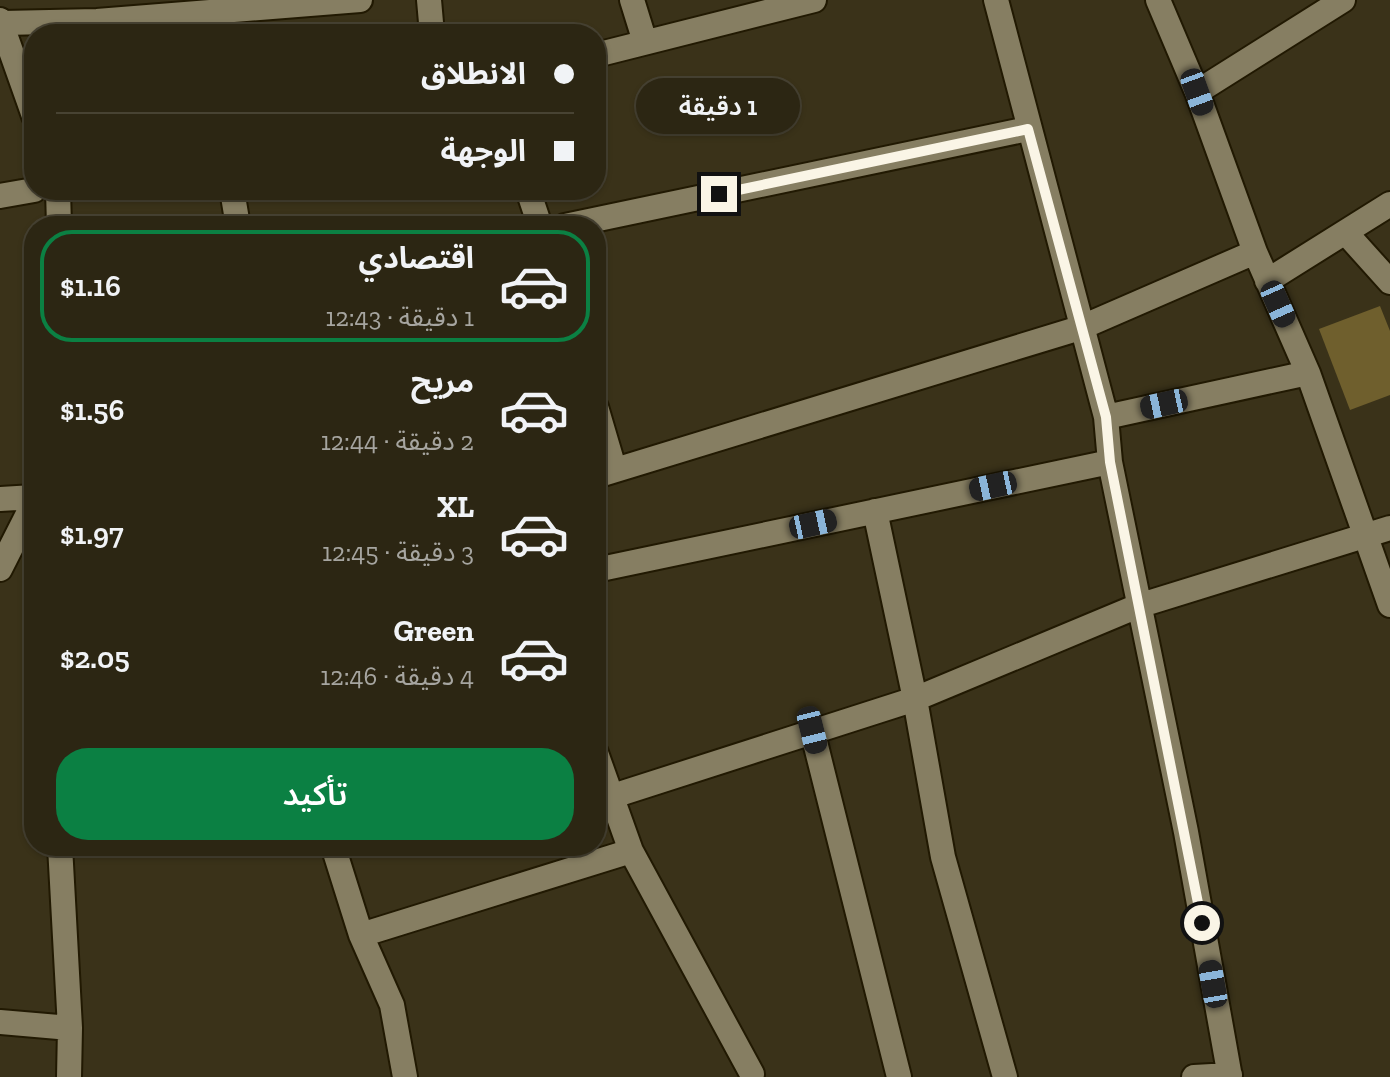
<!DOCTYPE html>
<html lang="ar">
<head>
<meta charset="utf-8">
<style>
  :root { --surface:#2c2613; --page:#383221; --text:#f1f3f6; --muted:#a6a5a0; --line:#484333; --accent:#0b8043 }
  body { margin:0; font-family:"Zilla Slab","Noto Sans Arabic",serif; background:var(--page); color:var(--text); direction:rtl; height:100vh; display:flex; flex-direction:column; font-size:30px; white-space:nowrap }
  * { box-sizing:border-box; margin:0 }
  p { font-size:26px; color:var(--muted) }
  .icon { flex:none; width:44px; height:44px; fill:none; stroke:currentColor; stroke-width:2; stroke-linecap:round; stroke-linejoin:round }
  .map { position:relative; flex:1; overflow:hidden; direction:ltr }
  .details { position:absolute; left:24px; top:216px; width:582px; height:640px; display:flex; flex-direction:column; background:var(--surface); border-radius:32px; box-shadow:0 2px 6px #0004,0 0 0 2px var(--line); direction:rtl }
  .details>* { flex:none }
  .banner { position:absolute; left:24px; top:24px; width:582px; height:176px; border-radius:32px; box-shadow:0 2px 6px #0004,0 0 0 2px var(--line); direction:rtl; display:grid; align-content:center; height:176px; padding:0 32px; background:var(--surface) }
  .end { position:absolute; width:36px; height:36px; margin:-18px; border:10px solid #faf5e6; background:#111; box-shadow:0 0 0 4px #111 }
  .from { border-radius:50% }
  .bubble { position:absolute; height:56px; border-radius:28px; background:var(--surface); box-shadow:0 2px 6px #0004,0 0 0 2px var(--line); font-size:26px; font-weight:600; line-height:56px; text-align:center; direction:rtl }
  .car { position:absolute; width:24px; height:48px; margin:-24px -12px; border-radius:10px; box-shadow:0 0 6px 2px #0007; background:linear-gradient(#222 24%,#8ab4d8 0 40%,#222 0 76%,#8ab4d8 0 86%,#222 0) }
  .banner b { display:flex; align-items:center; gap:28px; height:76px; font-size:30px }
  .banner b+b { border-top:2px solid var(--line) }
  .banner i { width:20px; height:20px; background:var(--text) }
  ul { padding:14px 0 0; list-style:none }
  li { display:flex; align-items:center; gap:24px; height:112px; margin:0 16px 12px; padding:0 16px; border:4px solid transparent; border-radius:32px }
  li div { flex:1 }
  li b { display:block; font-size:30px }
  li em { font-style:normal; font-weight:600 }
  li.active { border-color:var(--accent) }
  li>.icon { width:72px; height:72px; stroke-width:1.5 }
  .button { display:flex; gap:16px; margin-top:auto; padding:16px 32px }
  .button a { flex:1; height:92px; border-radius:32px; background:var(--accent); color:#fff; font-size:32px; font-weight:600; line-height:92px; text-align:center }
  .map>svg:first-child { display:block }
</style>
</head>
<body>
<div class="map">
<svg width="1390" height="1077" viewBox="0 0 1390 1077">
  <rect width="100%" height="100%" fill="#3a3219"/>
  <path fill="#6f5f2d" d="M1380 306 1390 331V395L1350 410 1319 329Z"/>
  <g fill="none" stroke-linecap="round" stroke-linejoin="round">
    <g stroke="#211902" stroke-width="28">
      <path id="minor" d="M429 0 432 34
        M632 0 645 42
        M996 0 1106 417 1110 462 1186 832 1230 1077
        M1158 0 1197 92 1255 252 1308 373 1390 605
        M0 20 34 116
        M3 23 97 21 360 0
        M596 55 814 0
        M1197 92 1343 0
        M58 190 59 226
        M232 190 238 226
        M528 190 540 226
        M0 196 34 190
        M565 226 1028 129
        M1346 233 1390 282
        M1267 281 1390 204
        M596 407 614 468
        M1106 417 1308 373
        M596 476 1080 328 1255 252
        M0 499 34 497
        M875 511 915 699 943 857 1005 1077
        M0 569 34 502
        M596 570 1110 462
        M812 730 899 1077
        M596 753 631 851 752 1074
        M613 796 915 699 1138 606 1390 528
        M60 846 70 1028
        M333 846 361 935 392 1005 405 1077
        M361 935 631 851
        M0 1022 70 1028 69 1077
        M1194 1077 1230 1075"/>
    </g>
    <use href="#minor" stroke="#867e62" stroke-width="24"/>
  </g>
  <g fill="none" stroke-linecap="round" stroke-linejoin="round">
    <path stroke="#faf5e6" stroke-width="10" d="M719 194 1028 129 1106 417 1110 462 1202 923"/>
  </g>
</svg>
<i class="end from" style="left:1202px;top:923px"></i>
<i class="end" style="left:719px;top:194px"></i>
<div class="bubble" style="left:636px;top:78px;width:164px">1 دقيقة</div>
<i class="car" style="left:1197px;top:92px;rotate:160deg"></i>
<i class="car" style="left:1278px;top:304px;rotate:156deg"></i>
<i class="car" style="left:1164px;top:404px;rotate:258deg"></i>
<i class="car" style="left:993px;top:486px;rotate:258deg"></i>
<i class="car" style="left:813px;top:524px;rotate:78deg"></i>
<i class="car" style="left:812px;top:730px;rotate:166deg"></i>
<i class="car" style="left:1213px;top:984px;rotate:350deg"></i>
<div class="banner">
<b><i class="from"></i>الانطلاق</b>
<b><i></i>الوجهة</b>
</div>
<section class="details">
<ul>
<li class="active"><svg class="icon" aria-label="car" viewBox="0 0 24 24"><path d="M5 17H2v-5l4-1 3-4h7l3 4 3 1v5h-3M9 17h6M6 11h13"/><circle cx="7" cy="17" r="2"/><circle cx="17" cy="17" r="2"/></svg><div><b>اقتصادي</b><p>1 دقيقة · 12:43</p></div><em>$1.16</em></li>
<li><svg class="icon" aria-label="car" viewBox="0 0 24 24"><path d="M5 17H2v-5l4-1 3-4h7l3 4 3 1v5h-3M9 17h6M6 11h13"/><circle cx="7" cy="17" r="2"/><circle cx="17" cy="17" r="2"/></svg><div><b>مريح</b><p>2 دقيقة · 12:44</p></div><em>$1.56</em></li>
<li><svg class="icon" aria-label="car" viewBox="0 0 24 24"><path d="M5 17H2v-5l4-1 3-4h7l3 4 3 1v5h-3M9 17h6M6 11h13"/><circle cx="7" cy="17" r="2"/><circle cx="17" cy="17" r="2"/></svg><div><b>XL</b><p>3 دقيقة · 12:45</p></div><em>$1.97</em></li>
<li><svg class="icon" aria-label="car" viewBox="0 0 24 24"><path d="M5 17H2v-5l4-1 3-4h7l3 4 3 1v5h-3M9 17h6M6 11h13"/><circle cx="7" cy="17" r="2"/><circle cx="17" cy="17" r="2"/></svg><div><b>Green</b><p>4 دقيقة · 12:46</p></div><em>$2.05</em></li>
</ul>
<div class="button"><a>تأكيد</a></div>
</section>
</div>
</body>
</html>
